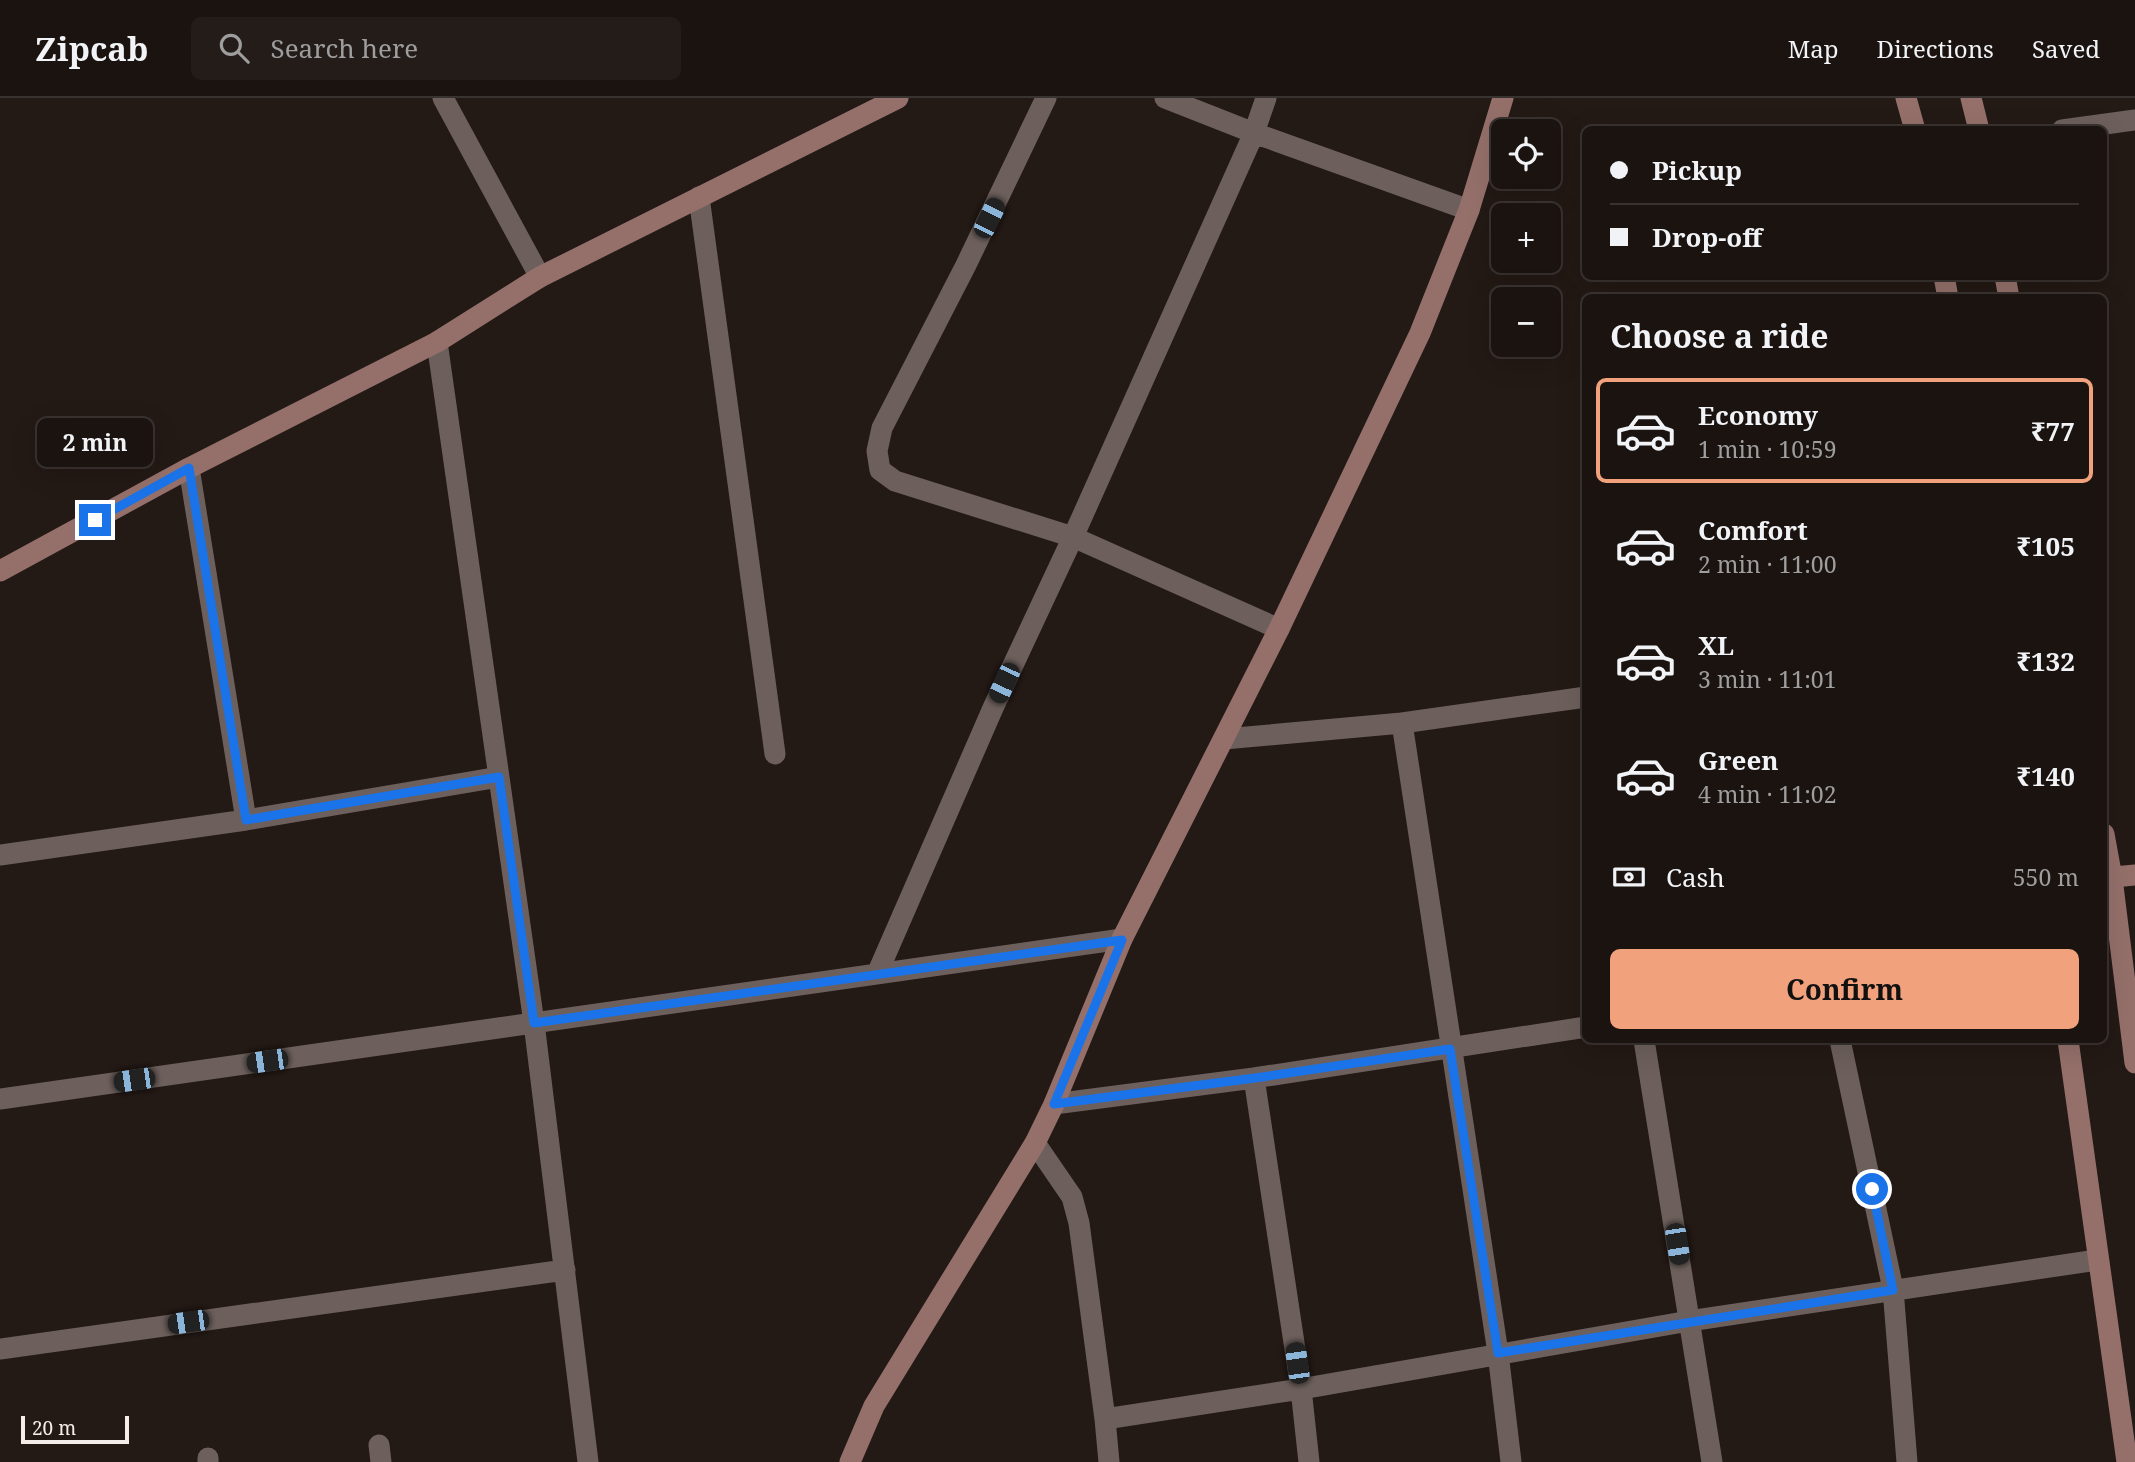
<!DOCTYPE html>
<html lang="en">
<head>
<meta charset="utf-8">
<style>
  :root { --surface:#1a1310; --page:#231c19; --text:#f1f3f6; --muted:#9f9e9f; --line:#383230; --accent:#f1a17c }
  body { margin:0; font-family:"Noto Serif",serif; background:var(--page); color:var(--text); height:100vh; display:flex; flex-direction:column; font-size:26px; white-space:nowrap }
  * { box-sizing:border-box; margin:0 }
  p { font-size:23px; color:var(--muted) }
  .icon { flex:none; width:38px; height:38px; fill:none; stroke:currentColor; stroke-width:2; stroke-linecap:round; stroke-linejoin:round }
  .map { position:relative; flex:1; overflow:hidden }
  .side { position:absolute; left:1582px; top:196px; width:525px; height:749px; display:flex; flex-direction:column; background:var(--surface); border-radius:10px; box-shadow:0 7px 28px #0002,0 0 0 2px var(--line) }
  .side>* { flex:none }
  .guide { position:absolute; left:1582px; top:28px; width:525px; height:154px; border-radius:10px; box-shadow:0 7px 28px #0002,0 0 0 2px var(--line); display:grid; align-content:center; height:154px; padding:0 28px; background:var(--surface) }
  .controls { position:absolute; left:1491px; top:21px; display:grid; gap:14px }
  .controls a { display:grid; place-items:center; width:70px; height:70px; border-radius:10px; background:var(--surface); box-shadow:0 7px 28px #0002,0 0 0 2px var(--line); font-size:35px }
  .scale { position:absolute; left:21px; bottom:18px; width:108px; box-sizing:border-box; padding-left:7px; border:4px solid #f4edea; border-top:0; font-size:19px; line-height:24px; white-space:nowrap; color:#f4edea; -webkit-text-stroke:5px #231915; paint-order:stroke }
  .end { position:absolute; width:32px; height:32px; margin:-16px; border:9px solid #1a73e8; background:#fff; box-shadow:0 0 0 4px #fff }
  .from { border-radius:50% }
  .bubble { position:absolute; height:49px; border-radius:10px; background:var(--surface); box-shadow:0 7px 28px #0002,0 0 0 2px var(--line); font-size:23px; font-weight:700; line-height:49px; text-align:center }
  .car { position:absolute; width:21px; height:42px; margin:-21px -10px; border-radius:9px; box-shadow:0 0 5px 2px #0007; background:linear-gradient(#222 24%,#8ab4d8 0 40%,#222 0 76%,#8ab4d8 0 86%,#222 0) }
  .guide b { display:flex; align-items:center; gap:24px; height:66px; font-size:26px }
  .guide b+b { border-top:2px solid var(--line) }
  .guide i { width:18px; height:18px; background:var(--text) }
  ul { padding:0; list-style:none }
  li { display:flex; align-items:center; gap:21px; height:105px; margin:0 14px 10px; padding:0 14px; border:4px solid transparent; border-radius:10px }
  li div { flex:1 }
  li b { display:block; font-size:26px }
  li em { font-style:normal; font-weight:700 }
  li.on { border-color:var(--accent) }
  li>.icon { width:63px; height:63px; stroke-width:1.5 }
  h2 { padding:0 28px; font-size:32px; line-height:84px }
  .pay { display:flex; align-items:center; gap:18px; height:77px; padding:0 28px; font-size:26px }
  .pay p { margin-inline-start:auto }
  .primary-button { display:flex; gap:14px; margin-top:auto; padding:14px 28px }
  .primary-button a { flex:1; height:80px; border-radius:10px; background:var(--accent); color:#111; font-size:28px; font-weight:700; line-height:80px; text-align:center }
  header { display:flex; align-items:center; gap:42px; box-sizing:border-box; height:98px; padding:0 35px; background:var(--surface); border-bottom:2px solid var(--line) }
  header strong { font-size:33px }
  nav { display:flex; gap:38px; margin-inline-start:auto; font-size:24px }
  .search { width:490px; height:63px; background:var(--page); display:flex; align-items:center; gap:18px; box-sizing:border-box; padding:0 24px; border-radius:10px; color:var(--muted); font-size:26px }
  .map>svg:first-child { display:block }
</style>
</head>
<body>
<header>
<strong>Zipcab</strong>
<div class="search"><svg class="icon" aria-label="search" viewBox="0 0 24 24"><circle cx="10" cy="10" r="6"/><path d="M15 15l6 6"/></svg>Search here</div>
<nav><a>Map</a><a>Directions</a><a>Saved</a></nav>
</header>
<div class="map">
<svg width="2135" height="1364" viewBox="0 0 2135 1364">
  <rect width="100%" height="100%" fill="#231915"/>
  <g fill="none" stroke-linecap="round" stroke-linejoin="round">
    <path stroke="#6d605c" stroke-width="21" d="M443 0 540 179
      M1046 0 966 167 882 330 877 353 880 372 895 383 1073 439 1279 531
      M1266 0 1254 35 1469 112
      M2062 32 2135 22
      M699 99 775 656
      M437 244 534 925 588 1364
      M189 370 246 722
      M1402 625 1498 1255 1511 1364
      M1224 641 1402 625 1586 599
      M0 757 246 722 499 679
      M877 876 993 610 1073 439 1254 35 1165 0
      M1644 942 1712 1364
      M1840 942 1893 1191 1907 1364
      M1254 980 1301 1291 1309 1364
      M0 1001 1122 841
      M1054 1006 1254 980 1586 929
      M1035 1045 1072 1099 1079 1125 1105 1321 1301 1291 1689 1223 2097 1162
      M0 1251 565 1172
      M1105 1321 1109 1364
      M379 1347 381 1364
      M208 1360V1364"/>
    <path stroke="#95706b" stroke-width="21" d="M1906 0 1915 32
      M1971 0 1979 32
      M1944 178 1948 200
      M2005 178 2009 200
      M0 473 189 370 437 244 540 179 898 0
      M2104 736 2112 780 2135 965
      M2104 780 2135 777
      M2068 942 2127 1364
      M850 1364 874 1308 1035 1045 1054 1006 1122 841 1279 531 1420 235 1469 112 1503 0"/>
  </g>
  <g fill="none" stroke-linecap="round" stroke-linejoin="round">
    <path stroke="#1a73e8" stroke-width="9" d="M95 422 189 370 246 722 499 679 534 925 1122 842 1054 1006 1255 980 1450 951 1498 1255 1893 1192 1872 1091"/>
  </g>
</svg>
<div class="controls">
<a><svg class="icon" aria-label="locate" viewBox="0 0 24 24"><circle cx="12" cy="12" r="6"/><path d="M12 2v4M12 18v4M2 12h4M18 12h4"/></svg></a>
<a>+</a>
<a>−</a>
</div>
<div class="scale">20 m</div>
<i class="end from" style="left:1872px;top:1091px"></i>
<i class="end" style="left:95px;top:422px"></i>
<div class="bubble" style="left:37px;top:320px;width:116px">2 min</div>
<i class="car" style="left:989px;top:120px;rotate:26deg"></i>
<i class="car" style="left:1004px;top:585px;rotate:205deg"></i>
<i class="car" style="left:267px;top:963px;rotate:262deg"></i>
<i class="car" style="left:134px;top:982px;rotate:262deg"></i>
<i class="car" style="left:1677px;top:1146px;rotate:171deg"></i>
<i class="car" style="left:188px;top:1224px;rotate:262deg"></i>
<i class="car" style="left:1297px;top:1265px;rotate:352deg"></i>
<div class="guide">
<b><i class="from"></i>Pickup</b>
<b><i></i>Drop-off</b>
</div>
<section class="side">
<h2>Choose a ride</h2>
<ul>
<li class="on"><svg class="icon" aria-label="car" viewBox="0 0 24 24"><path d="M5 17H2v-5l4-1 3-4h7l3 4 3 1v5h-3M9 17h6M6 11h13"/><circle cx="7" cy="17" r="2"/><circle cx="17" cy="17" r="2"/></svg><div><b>Economy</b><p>1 min · 10:59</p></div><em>₹77</em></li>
<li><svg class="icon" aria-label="car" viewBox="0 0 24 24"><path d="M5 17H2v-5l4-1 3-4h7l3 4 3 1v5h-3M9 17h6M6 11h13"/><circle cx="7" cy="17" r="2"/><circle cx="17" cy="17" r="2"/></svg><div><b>Comfort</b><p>2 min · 11:00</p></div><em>₹105</em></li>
<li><svg class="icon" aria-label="car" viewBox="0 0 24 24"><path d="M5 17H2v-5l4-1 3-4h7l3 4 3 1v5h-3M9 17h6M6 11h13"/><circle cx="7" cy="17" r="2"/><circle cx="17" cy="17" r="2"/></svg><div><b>XL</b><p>3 min · 11:01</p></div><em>₹132</em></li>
<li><svg class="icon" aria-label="car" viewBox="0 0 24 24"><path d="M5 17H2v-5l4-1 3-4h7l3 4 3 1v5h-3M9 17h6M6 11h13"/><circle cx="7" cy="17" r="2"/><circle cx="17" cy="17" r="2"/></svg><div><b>Green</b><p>4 min · 11:02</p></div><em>₹140</em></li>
</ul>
<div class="pay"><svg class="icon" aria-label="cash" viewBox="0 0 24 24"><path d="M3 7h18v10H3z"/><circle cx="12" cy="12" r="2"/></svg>Cash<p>550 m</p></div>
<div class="primary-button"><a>Confirm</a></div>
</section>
</div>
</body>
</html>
